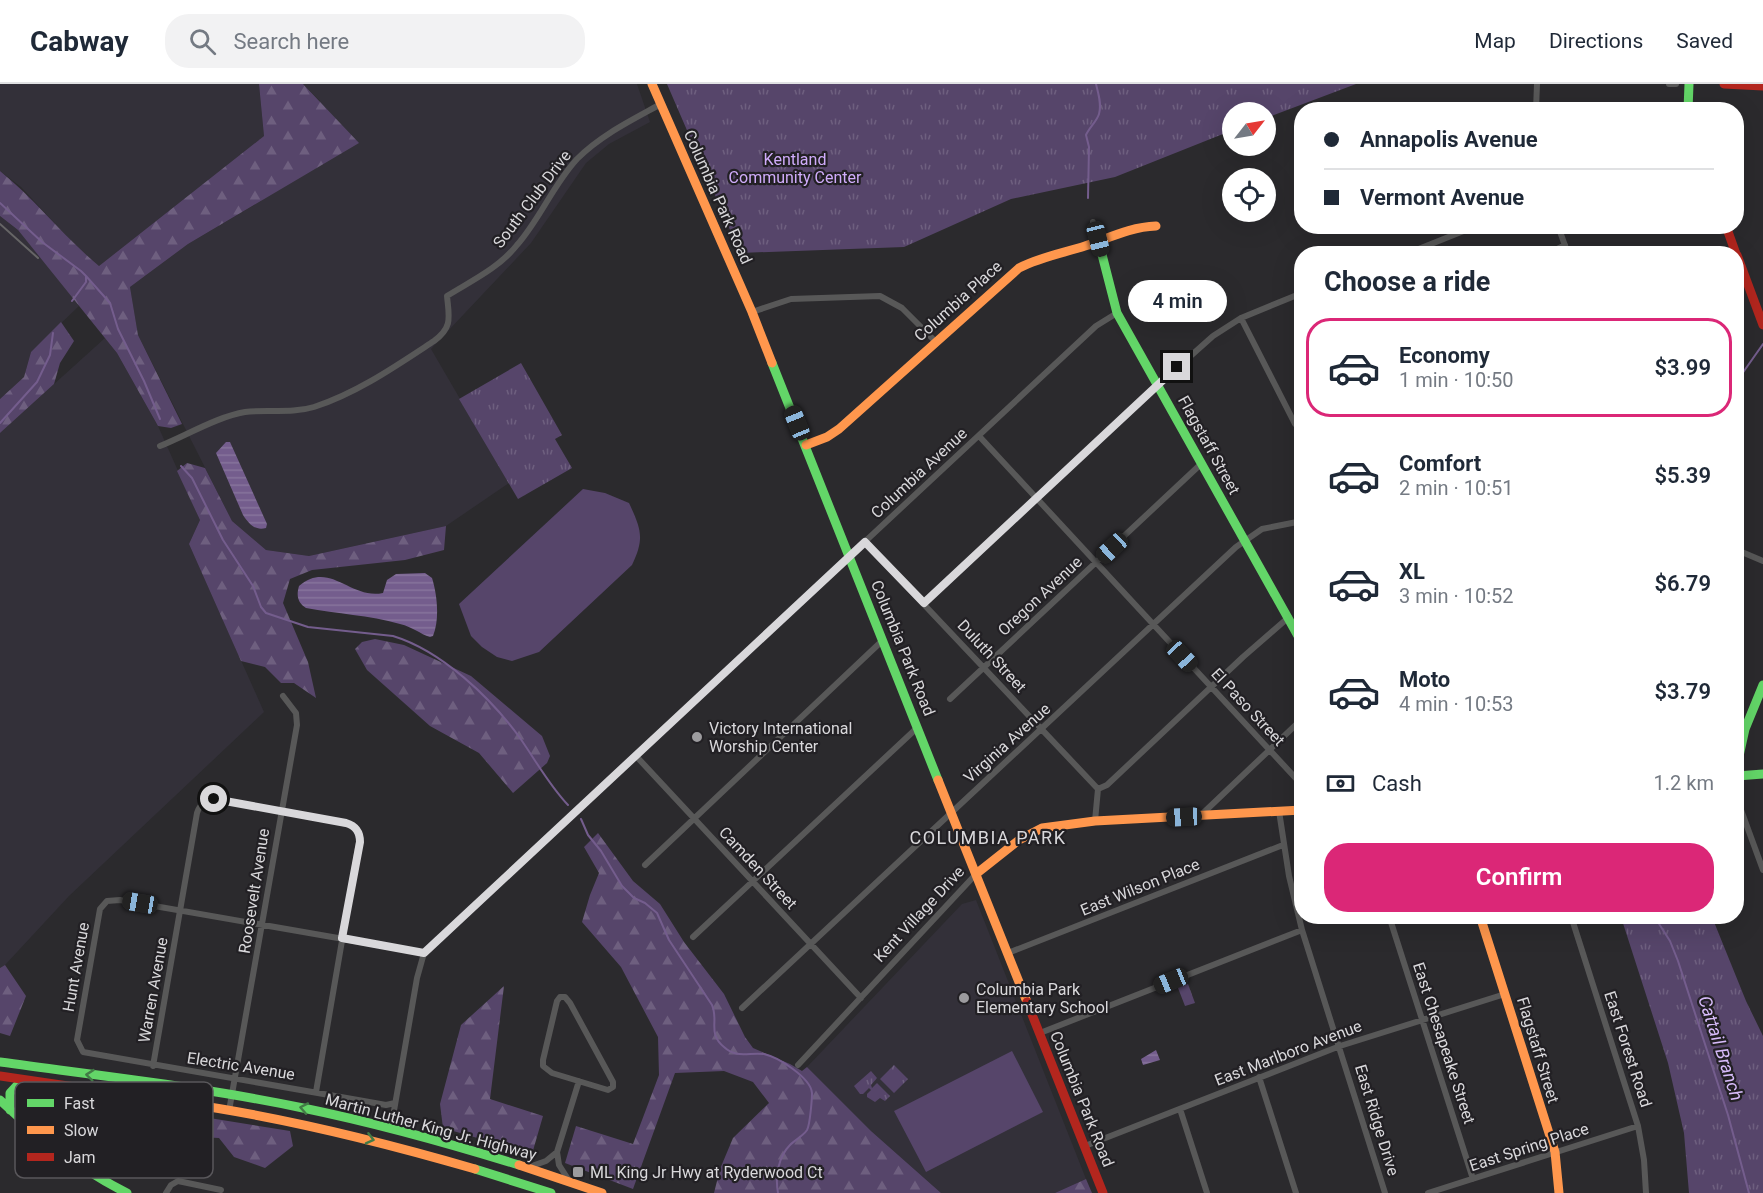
<!DOCTYPE html>
<html lang="en">
<head>
<meta charset="utf-8">
<style>
  :root { --surface:#fff; --page:#f2f2f3; --text:#1f2937; --muted:#747a83; --line:#e0e1e3; --accent:#db2777 }
  body { margin:0; font-family:Roboto,sans-serif; background:var(--page); color:var(--text); height:100vh; display:flex; flex-direction:column; font-size:22px; white-space:nowrap }
  * { box-sizing:border-box; margin:0 }
  p { font-size:20px; color:var(--muted) }
  .icon { flex:none; width:33px; height:33px; fill:none; stroke:currentColor; stroke-width:2; stroke-linecap:round; stroke-linejoin:round }
  .map { position:relative; flex:1; overflow:hidden }
  .drawer { position:absolute; left:1294px; top:162px; width:450px; height:678px; display:flex; flex-direction:column; background:var(--surface); border-radius:24px; box-shadow:0 6px 24px #0002 }
  .drawer>* { flex:none }
  .banner { position:absolute; left:1294px; top:18px; width:450px; height:132px; border-radius:24px; box-shadow:0 6px 24px #0002; display:grid; align-content:center; height:132px; padding:0 30px; background:var(--surface) }
  .needle { width:39px; rotate:59deg }
  .buttons { position:absolute; left:1222px; top:18px; display:grid; gap:12px }
  .buttons a { display:grid; place-items:center; width:54px; height:54px; border-radius:50%; background:var(--surface); box-shadow:0 6px 24px #0002; font-size:30px }
  .end { position:absolute; width:27px; height:27px; margin:-14px; border:8px solid #d9d8db; background:#111; box-shadow:0 0 0 3px #111 }
  .from { border-radius:50% }
  .bubble { position:absolute; height:42px; border-radius:21px; background:var(--surface); box-shadow:0 6px 24px #0002; font-size:20px; font-weight:600; line-height:42px; text-align:center }
  .car { position:absolute; width:18px; height:36px; margin:-18px -9px; border-radius:8px; box-shadow:0 0 4px 2px #0007; background:linear-gradient(#222 24%,#8ab4d8 0 40%,#222 0 76%,#8ab4d8 0 86%,#222 0) }
  .banner b { display:flex; align-items:center; gap:21px; height:57px; font-size:22px }
  .banner b+b { border-top:2px solid var(--line) }
  .banner i { width:15px; height:15px; background:var(--text) }
  ul { padding:0; list-style:none }
  li { display:flex; align-items:center; gap:18px; height:99px; margin:0 12px 9px; padding:0 18px; border:3px solid transparent; border-radius:24px }
  li div { flex:1 }
  li b { display:block; font-size:22px }
  li em { font-style:normal; font-weight:600 }
  li.selected { border-color:var(--accent) }
  li>.icon { width:54px; height:54px; stroke-width:1.5 }
  h2 { padding:0 30px; font-size:27px; line-height:72px }
  .pay { display:flex; align-items:center; gap:15px; height:66px; padding:0 30px; font-size:22px }
  .pay p { margin-inline-start:auto }
  .cta { display:flex; gap:12px; margin-top:auto; padding:12px 30px }
  .cta a { flex:1; height:69px; border-radius:24px; background:var(--accent); color:#fff; font-size:24px; font-weight:600; line-height:69px; text-align:center }
  header { display:flex; align-items:center; gap:36px; box-sizing:border-box; height:84px; padding:0 30px; background:var(--surface); border-bottom:2px solid var(--line) }
  header strong { font-size:28px }
  nav { display:flex; gap:33px; margin-inline-start:auto; font-size:21px }
  .search { width:420px; height:54px; background:var(--page); display:flex; align-items:center; gap:15px; box-sizing:border-box; padding:0 21px; border-radius:24px; color:var(--muted); font-size:22px }
  .map>svg:first-child { display:block }
</style>
</head>
<body>
<header>
<strong>Cabway</strong>
<div class="search"><svg class="icon" aria-label="search" viewBox="0 0 24 24"><circle cx="10" cy="10" r="6"/><path d="M15 15l6 6"/></svg>Search here</div>
<nav><a>Map</a><a>Directions</a><a>Saved</a></nav>
</header>
<div class="map">
<svg width="1763" height="1109" viewBox="0 0 1763 1109">
  <defs>
    <pattern id="forest-firs" width="22" height="20" patternUnits="userSpaceOnUse" patternTransform="scale(1.5)"><rect width="22" height="20" fill="#56456a"/><path d="M5 1l3.5 6h-7zM16 11l3.5 6h-7z" fill="#6e5f7f"/></pattern>
    <pattern id="park-tufts" width="24" height="20" patternUnits="userSpaceOnUse" patternTransform="scale(1.5)"><rect width="24" height="20" fill="#56456a"/><path d="M3 7l-1-3M5 7V3M7 7l1-3M15 17l-1-3M17 17v-4M19 17l1-3" fill="none" stroke="#6e5f7f"/></pattern>
    <pattern id="water-rules" width="6" height="5" patternUnits="userSpaceOnUse" patternTransform="scale(1.5)"><rect width="6" height="5" fill="#745d8d"/><path d="M0 2.5h6" fill="none" stroke="#87749c"/></pattern>
  </defs>
  <rect width="100%" height="100%" fill="#2b2a2d"/>
  <path fill="#333039" d="M0 0H259L264 52 99 182 72 158 21 103 0 87Z
    M303 0H637L650 38 609 60 586 79 531 159 431 265 509 399 446 442 309 472 266 466 232 437 138 251 130 203 188 160 261 117 320 17Z
    M0 132 18 146 54 188 79 222 31 268 24 293 0 315Z
    M105 254 117 269 158 342 200 436 189 460 264 628 69 812 5 881 0 884V349Z
    M976 816 1086 1095 1055 1109H941L871 1047 807 983 962 820Z"/>
  <path fill="#56456a" d="M583 405 605 409 629 419C641 445 645 454 632 481L539 568 512 577 497 573 482 563 471 552 459 520Z
    M1012 967 1043 1028 926 1088 894 1027Z"/>
  <path fill="url(#forest-firs)" d="M259 0H303L359 59 188 160 130 203 138 251 182 340 171 344 158 342 117 269 18 146 0 132V87C36 116 64 153 99 182L264 52Z
    M61 238 74 257 60 279 54 300 0 349V315L24 293 31 268Z
    M187 379 205 384 232 437 266 466 309 472 446 442 444 466 405 476 312 486 290 495 283 519 308 578 316 614 294 599H281L265 583 241 577 189 460 200 436 177 387Z
    M375 555 404 561 471 592 542 652 550 672 547 679 513 709 479 669 430 642 367 586 355 565 362 558Z
    M598 749 633 797 660 820 684 858 724 910 745 953 753 964 790 980 802 987 807 983 871 1047 941 1109H714L720 1085 733 1054 769 1019 753 998 724 987 675 989 633 1105 565 1079 576 1042 633 1060 659 991 658 953 621 883 582 838 590 811 599 789 584 763Z
    M5 881 26 912 10 952 0 949V884Z
    M504 902 490 1015 543 1032 532 1070 443 1044 440 1020 461 941Z
    M114 1022 197 1032 290 1047 293 1062 265 1084 234 1073 219 1054 144 1050 118 1092 83 1072 90 1062 94 1061 109 1040C106 1033 111 1028 114 1022Z
    M1086 1095 1092 1109H1055Z"/>
  <path fill="url(#park-tufts)" d="M667 0H1356L1266 34V28H1233V46L1115 93 1011 115 904 163 740 169Z
    M521 279 562 351 555 355 572 384 518 415 459 315Z
    M1621 833H1712L1746 917 1763 952V1109H1689L1684 1049 1668 979Z
    M1188 900 1195 919 1185 922 1178 904Z
    M894 981 908 995 894 1009 880 995Z
    M871 987 877 994 871 1001 872 1004 877 999 890 1012 885 1017 880 1014 875 1018 867 1013V1010L871 1006 869 1004 863 1010H860L854 1002Z"/>
  <path fill="url(#water-rules)" d="M226 358H230L267 440 266 444C255 447 249 440 243 431L216 369Z
    M396 490 425 489 432 494C437 510 440 535 433 552L430 553C420 550 413 543 400 540 369 531 337 530 306 524 298 519 296 512 299 502 330 476 350 516 383 509L387 496Z
    M1156 966 1160 976 1143 981 1141 975Z"/>
  <g fill="none" stroke-linecap="round" stroke-linejoin="round">
    <path stroke="#745d8d" stroke-width="2" d="M1088 114 1089 63 1086 51C1089 44 1097 37 1099 30 1102 20 1098 9 1096 0
      M0 119 42 158 81 187 86 192V198L72 217
      M86 192 110 219 118 245 144 297 160 335
      M1737 297 1763 260
      M0 339 37 298 50 271 53 249
      M181 382 192 394 223 456 253 502 261 523 266 529 308 543 393 552C442 567 491 614 520 654 536 677 549 701 568 721
      M581 735 588 751 601 767 622 802 634 814 645 819 657 829 669 856 712 921C719 937 707 949 724 963 737 975 749 968 764 970 778 973 811 994 812 1009 812 1015 810 1041 807 1046 803 1052 795 1056 790 1061 778 1073 775 1093 778 1109
      M1654 832 1670 857 1678 877 1728 1031 1749 1109"/>
    <path stroke="#585858" stroke-width="6" d="M1669 0H1676
      M1536 26 1537 0
      M1093 138 1098 155
      M1558 142 1568 170
      M1406 170 1476 142
      M1548 170 1565 161
      M752 228 791 215 880 212 902 224 936 258
      M1241 234 1295 340
      M979 352 1302 701
      M160 362C185 352 219 332 245 328 268 325 291 330 314 323 357 309 396 282 434 257 453 243 449 233 447 212 471 197 499 184 517 161 540 135 553 101 577 75 601 51 632 36 661 20
      M865 458 1098 705
      M1737 466 1763 477
      M924 519 1158 301 1213 252 1241 234 1302 209
      M950 615 1202 379
      M636 672 861 914
      M1098 705 1107 701 1243 573 1289 533
      M1737 715 1763 786
      M1279 727 1289 792 1302 846 1385 1109
      M1200 732 1302 635
      M1095 737 1098 705
      M645 781 883 556
      M1389 832 1473 1095
      M1571 832 1638 1042 1644 1076 1646 1109
      M693 853 918 643
      M1008 869 1283 761
      M560 913H565L570 919 613 998V1003L608 1006 552 989 543 982V976L557 917Z
      M742 924C906 770 1072 617 1236 463L1262 445 1302 437
      M1040 949 1302 846
      M798 981 976 790
      M153 982 197 729C201 717 208 715 220 716L347 739 357 745 360 752 316 1008
      M1259 993 1296 1109
      M395 1019 386 1021 358 1016 83 968 77 956 100 825 107 817 120 816 424 869
      M1180 1025 1207 1109
      M229 1027 297 641 296 629 283 612
      M391 1044 417 894 424 869 1096 242 1117 229
      M1085 1062 1340 962 1505 910
      M529 1083 546 1077 557 1068
      M568 1095 559 1081 557 1068 579 997
      M166 1109 171 1101 178 1097 221 1106
      M1428 1109 1638 1042"/>
    <path stroke="#63d668" stroke-width="9" d="M1688 26 1689 0
      M1098 155 1117 229 1302 559
      M772 279 938 696
      M1737 681 1745 645 1763 601
      M1737 692 1763 690
      M0 978C101 992 203 1003 303 1024 376 1039 448 1059 519 1081
      M0 1016C39 1053 79 1085 127 1109
      M10 1026V1009L22 996
      M475 1085 551 1109"/>
    <path stroke="#ff974d" stroke-width="9" d="M652 0 752 228 772 279
      M806 361 827 353 839 345 1019 184C1040 173 1063 169 1085 162 1109 154 1130 143 1156 142
      M938 696 1027 918
      M976 790 1019 756 1042 744 1095 737 1302 726
      M1480 832 1555 1068 1559 1109
      M183 1019C282 1033 379 1057 475 1085
      M519 1081 602 1109"/>
    <path stroke="#b3261e" stroke-width="9" d="M1724 0 1763 2
      M1726 142 1736 170
      M1737 171 1763 241
      M1027 918 1103 1109
      M0 992 183 1019"/>
    <path stroke="#666566" stroke-width="2" d="M0 140 38 174"/>
  </g>
  <defs><path id="oneway-chevron" d="M-2-3.5L2.5 0L-2 3.5" fill="none" stroke-width="1.6" stroke-linecap="round" stroke-linejoin="round" transform="scale(1.5)"/></defs>
  <g stroke="#427b46">
    <use href="#oneway-chevron" transform="translate(90 991) rotate(-174)"/>
    <use href="#oneway-chevron" transform="translate(304 1024) rotate(-169)"/>
    <use href="#oneway-chevron" transform="translate(370 1055) rotate(14)"/>
  </g>
  <g fill="none" stroke-linecap="round" stroke-linejoin="round">
    <path stroke="#d9d8db" stroke-width="8" d="M214 715 346 739C356 742 360 748 360 758L342 854 424 869 865 458 924 519 1177 283"/>
  </g>
  <g fill="#9c9b9e" stroke="#222024" stroke-width="2">
    <circle cx="697" cy="653" r="6"/>
    <circle cx="964" cy="914" r="6"/>
    <rect x="572" y="1082" width="12" height="12" rx="3"/>
  </g>
  <g text-anchor="middle" dominant-baseline="central" stroke-width="4.5" stroke-linejoin="round" paint-order="stroke">
    <g font-size="16" fill="#d0acfb" stroke="#222024">
      <text x="795" y="75">Kentland<tspan x="795" dy="18">Community Center</tspan></text>
    </g>
    <g font-size="16" fill="#d9d8db" stroke="#222024">
      <text transform="translate(718 113) rotate(66)">Columbia Park Road</text>
      <text transform="translate(532 115) rotate(-53)">South Club Drive</text>
      <text transform="translate(958 217) rotate(-42)">Columbia Place</text>
      <text transform="translate(1209 361) rotate(61)">Flagstaff Street</text>
      <text transform="translate(919 389) rotate(-43)">Columbia Avenue</text>
      <text transform="translate(1040 512) rotate(-43)">Oregon Avenue</text>
      <text transform="translate(903 564) rotate(68)">Columbia Park Road</text>
      <text transform="translate(992 572) rotate(47)">Duluth Street</text>
      <text transform="translate(1248 623) rotate(47)">El Paso Street</text>
      <text transform="translate(1007 659) rotate(-42)">Virginia Avenue</text>
      <text transform="translate(758 784) rotate(47)">Camden Street</text>
      <text transform="translate(1140 803) rotate(-22)">East Wilson Place</text>
      <text transform="translate(254 807) rotate(-81)">Roosevelt Avenue</text>
      <text transform="translate(919 830) rotate(-47)">Kent Village Drive</text>
      <text transform="translate(76 883) rotate(-80)">Hunt Avenue</text>
      <text transform="translate(153 906) rotate(-80)">Warren Avenue</text>
      <text transform="translate(1444 959) rotate(72)">East Chesapeake Street</text>
      <text transform="translate(1628 965) rotate(72)">East Forest Road</text>
      <text transform="translate(1538 966) rotate(73)">Flagstaff Street</text>
      <text transform="translate(1288 969) rotate(-21)">East Marlboro Avenue</text>
      <text transform="translate(241 982) rotate(9)">Electric Avenue</text>
      <text transform="translate(1082 1015) rotate(68)">Columbia Park Road</text>
      <text transform="translate(1377 1036) rotate(73)">East Ridge Drive</text>
      <text transform="translate(431 1043) rotate(15)">Martin Luther King Jr. Highway</text>
      <text transform="translate(1529 1063) rotate(-18)">East Spring Place</text>
    </g>
    <g font-size="16" fill="#d9d8db" stroke="#222024" text-anchor="start">
      <text x="709" y="644">Victory International<tspan x="709" dy="18">Worship Center</tspan></text>
      <text x="976" y="905">Columbia Park<tspan x="976" dy="18">Elementary School</tspan></text>
      <text x="590" y="1088">ML King Jr Hwy at Ryderwood Ct</text>
    </g>
    <g font-size="18" letter-spacing="1.5" fill="#d9d8db" stroke="#222024">
      <text x="988" y="753">COLUMBIA PARK</text>
    </g>
    <g font-size="18" font-style="italic" fill="#d7bbfa" stroke="#222024">
      <text transform="translate(1721 964) rotate(72)">Cattail Branch</text>
    </g>
  </g>
  <rect x="15" y="998" width="198" height="96" rx="9" fill="#222024" stroke="#59575b" stroke-width="1.5"/>
  <rect x="27" y="1015" width="27" height="8" fill="#63d668"/>
  <rect x="27" y="1042" width="27" height="8" fill="#ff974d"/>
  <rect x="27" y="1069" width="27" height="8" fill="#b3261e"/>
  <g font-size="16" fill="#d9d8db">
    <text x="64" y="1025">Fast</text>
    <text x="64" y="1052">Slow</text>
    <text x="64" y="1079">Jam</text>
  </g>
</svg>
<div class="buttons">
<a><svg class="needle" viewBox="-14 -14 28 28"><path d="M0-13l5 13h-10z" fill="#e53935"/><path d="M0 13l5-13h-10z" fill="#747a83"/></svg></a>
<a><svg class="icon" aria-label="locate" viewBox="0 0 24 24"><circle cx="12" cy="12" r="6"/><path d="M12 2v4M12 18v4M2 12h4M18 12h4"/></svg></a>
</div>
<i class="end from" style="left:214px;top:715px"></i>
<i class="end" style="left:1177px;top:283px"></i>
<div class="bubble" style="left:1128px;top:196px;width:99px">4 min</div>
<i class="car" style="left:1098px;top:155px;rotate:166deg"></i>
<i class="car" style="left:797px;top:339px;rotate:338deg"></i>
<i class="car" style="left:1112px;top:464px;rotate:227deg"></i>
<i class="car" style="left:1182px;top:572px;rotate:137deg"></i>
<i class="car" style="left:1184px;top:733px;rotate:267deg"></i>
<i class="car" style="left:140px;top:819px;rotate:280deg"></i>
<i class="car" style="left:1171px;top:897px;rotate:248deg"></i>
<div class="banner">
<b><i class="from"></i>Annapolis Avenue</b>
<b><i></i>Vermont Avenue</b>
</div>
<section class="drawer">
<h2>Choose a ride</h2>
<ul>
<li class="selected"><svg class="icon" aria-label="car" viewBox="0 0 24 24"><path d="M5 17H2v-5l4-1 3-4h7l3 4 3 1v5h-3M9 17h6M6 11h13"/><circle cx="7" cy="17" r="2"/><circle cx="17" cy="17" r="2"/></svg><div><b>Economy</b><p>1 min · 10:50</p></div><em>$3.99</em></li>
<li><svg class="icon" aria-label="car" viewBox="0 0 24 24"><path d="M5 17H2v-5l4-1 3-4h7l3 4 3 1v5h-3M9 17h6M6 11h13"/><circle cx="7" cy="17" r="2"/><circle cx="17" cy="17" r="2"/></svg><div><b>Comfort</b><p>2 min · 10:51</p></div><em>$5.39</em></li>
<li><svg class="icon" aria-label="car" viewBox="0 0 24 24"><path d="M5 17H2v-5l4-1 3-4h7l3 4 3 1v5h-3M9 17h6M6 11h13"/><circle cx="7" cy="17" r="2"/><circle cx="17" cy="17" r="2"/></svg><div><b>XL</b><p>3 min · 10:52</p></div><em>$6.79</em></li>
<li><svg class="icon" aria-label="car" viewBox="0 0 24 24"><path d="M5 17H2v-5l4-1 3-4h7l3 4 3 1v5h-3M9 17h6M6 11h13"/><circle cx="7" cy="17" r="2"/><circle cx="17" cy="17" r="2"/></svg><div><b>Moto</b><p>4 min · 10:53</p></div><em>$3.79</em></li>
</ul>
<div class="pay"><svg class="icon" aria-label="cash" viewBox="0 0 24 24"><path d="M3 7h18v10H3z"/><circle cx="12" cy="12" r="2"/></svg>Cash<p>1.2 km</p></div>
<div class="cta"><a>Confirm</a></div>
</section>
</div>
</body>
</html>
